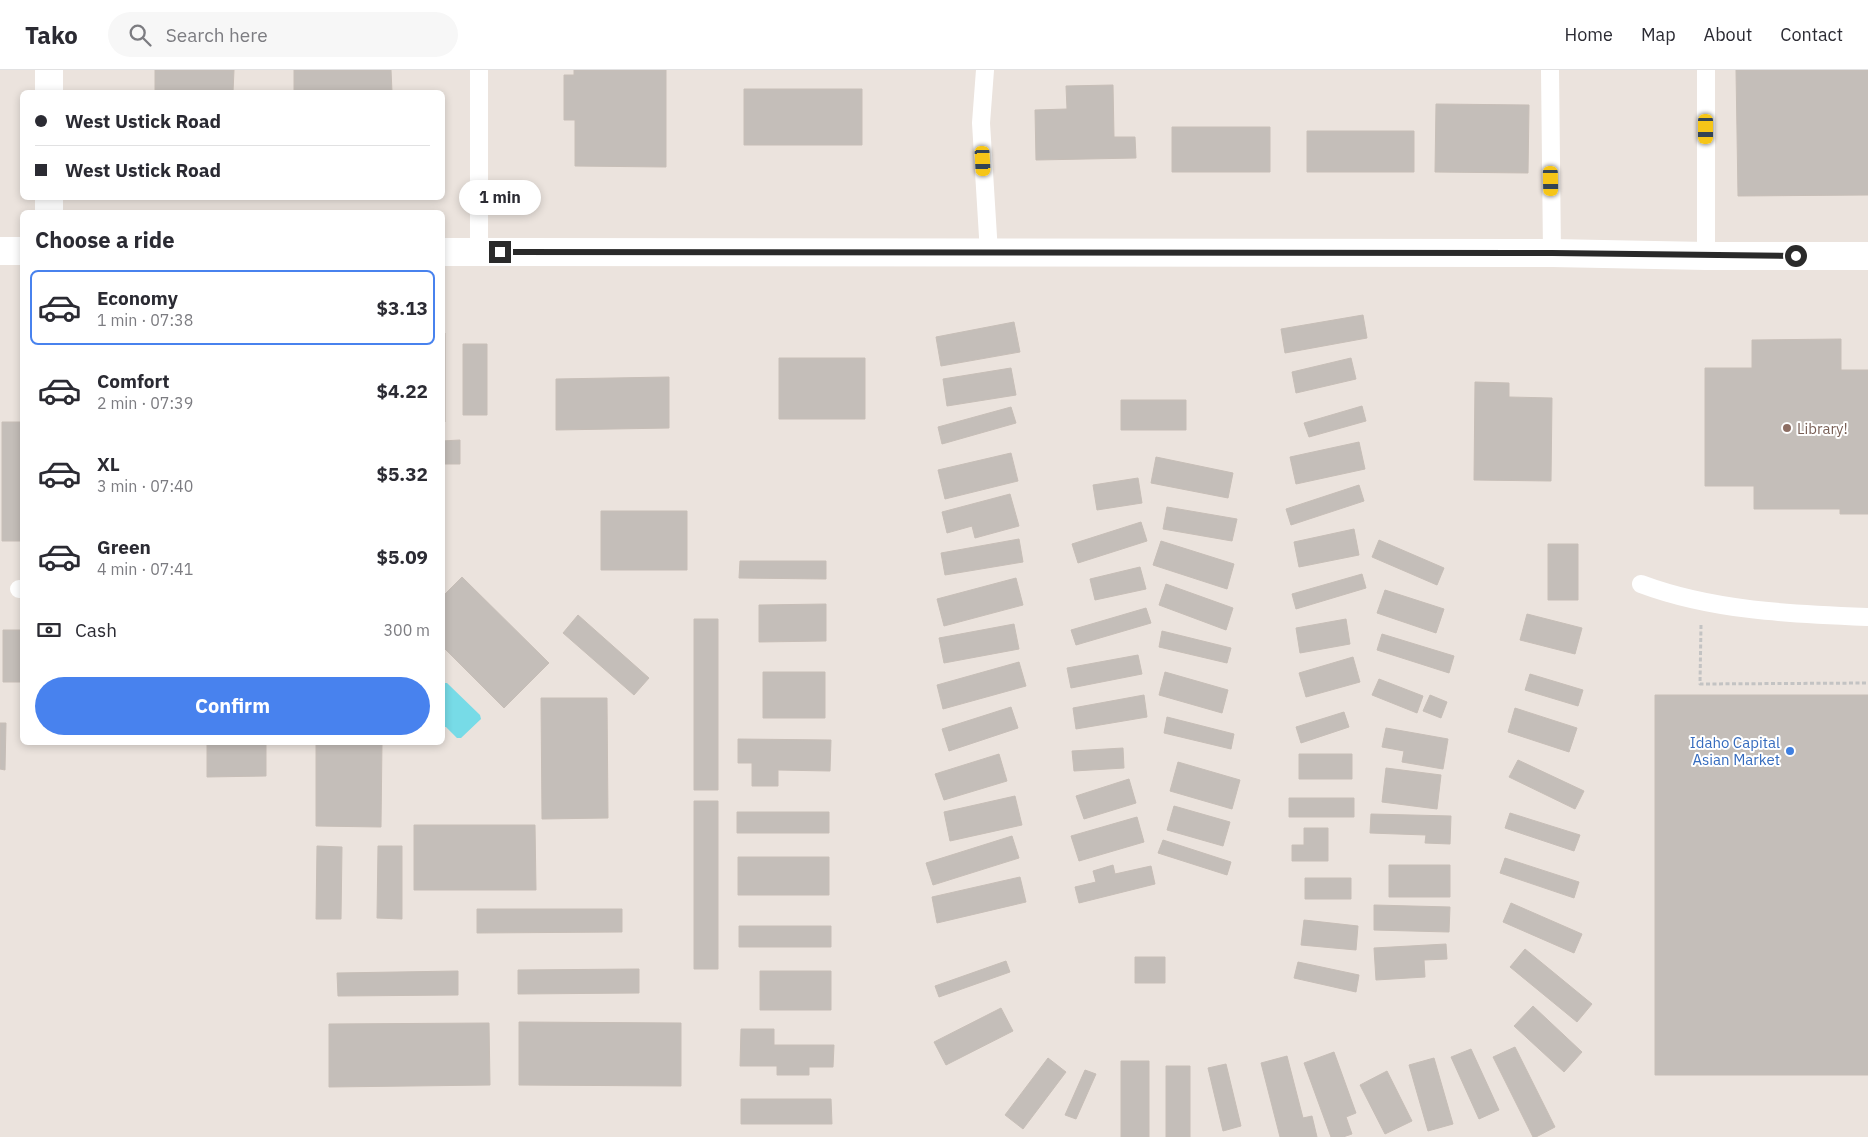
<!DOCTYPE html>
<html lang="en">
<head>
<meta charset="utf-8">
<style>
  :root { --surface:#fff; --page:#f7f7f7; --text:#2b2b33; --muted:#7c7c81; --line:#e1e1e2; --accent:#4882ee }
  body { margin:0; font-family:"IBM Plex Sans",sans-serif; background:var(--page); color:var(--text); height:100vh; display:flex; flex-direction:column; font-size:19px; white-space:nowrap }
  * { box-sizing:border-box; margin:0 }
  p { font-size:16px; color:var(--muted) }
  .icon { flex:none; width:28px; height:28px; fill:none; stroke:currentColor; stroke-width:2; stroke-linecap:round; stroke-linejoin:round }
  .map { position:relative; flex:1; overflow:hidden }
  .details { position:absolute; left:20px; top:140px; width:425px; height:535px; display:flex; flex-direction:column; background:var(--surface); border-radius:8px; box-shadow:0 2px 8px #0003 }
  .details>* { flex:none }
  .hud { position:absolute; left:20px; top:20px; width:425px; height:110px; border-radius:8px; box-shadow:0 2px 8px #0003; display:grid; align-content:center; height:110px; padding:0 15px; background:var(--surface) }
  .end { position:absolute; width:22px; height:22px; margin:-11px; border:6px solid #2a2a2a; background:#fff; box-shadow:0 0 0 2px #fff }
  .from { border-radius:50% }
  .bubble { position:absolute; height:35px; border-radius:18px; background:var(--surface); box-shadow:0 2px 8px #0003; font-size:16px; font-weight:800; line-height:35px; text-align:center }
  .car { position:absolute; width:15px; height:30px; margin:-15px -8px; border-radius:6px; box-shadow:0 0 4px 1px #0007; background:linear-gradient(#f5c518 24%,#345 0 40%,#f5c518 0 76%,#345 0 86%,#f5c518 0) }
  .hud b { display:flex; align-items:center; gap:18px; height:48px; font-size:19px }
  .hud b+b { border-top:1px solid var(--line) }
  .hud i { width:12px; height:12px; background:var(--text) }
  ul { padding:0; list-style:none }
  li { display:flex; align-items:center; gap:15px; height:75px; margin:0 10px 8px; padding:0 5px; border:2px solid transparent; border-radius:8px }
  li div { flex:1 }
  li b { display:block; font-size:19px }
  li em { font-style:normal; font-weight:800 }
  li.on { border-color:var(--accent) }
  li>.icon { width:45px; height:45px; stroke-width:1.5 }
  h2 { padding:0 15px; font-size:22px; line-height:60px }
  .pay { display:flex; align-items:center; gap:12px; height:55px; padding:0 15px; font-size:19px }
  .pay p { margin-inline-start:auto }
  .action { display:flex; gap:10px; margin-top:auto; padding:10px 15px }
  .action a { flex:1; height:58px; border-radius:30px; background:var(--accent); color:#fff; font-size:20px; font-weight:800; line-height:58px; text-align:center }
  header { display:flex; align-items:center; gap:30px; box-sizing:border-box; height:70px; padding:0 25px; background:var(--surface); border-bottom:1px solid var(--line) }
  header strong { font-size:24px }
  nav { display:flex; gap:28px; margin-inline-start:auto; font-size:18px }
  .search { width:350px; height:45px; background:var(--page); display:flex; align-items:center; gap:12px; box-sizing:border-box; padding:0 18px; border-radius:28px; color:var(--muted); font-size:19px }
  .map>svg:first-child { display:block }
</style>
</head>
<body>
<header>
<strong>Tako</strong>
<div class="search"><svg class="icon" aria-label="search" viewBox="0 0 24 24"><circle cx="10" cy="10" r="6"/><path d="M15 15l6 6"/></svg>Search here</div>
<nav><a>Home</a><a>Map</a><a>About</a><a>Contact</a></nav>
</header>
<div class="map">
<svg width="1868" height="1067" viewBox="0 0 1868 1067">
  <rect width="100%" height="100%" fill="#ebe3dd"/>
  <path fill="#77dbe7" d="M443 613H447L480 645 481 649 461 668H457L446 657H443Z"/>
  <path fill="#c4beb9" stroke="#c7beb7" d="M155 0H234L233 22H155Z
    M294 0H391L392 22H294Z
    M574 0H666V97L575 96V50H564V5H574Z
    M1736 0H1868V125L1738 126Z
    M1113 15 1114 67H1135L1136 88 1036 90 1035 40 1067 39 1066 16Z
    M744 19H862V75H744Z
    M1436 34 1529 35 1528 103 1435 102Z
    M1172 57H1270V102H1172Z
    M1307 61H1414V102H1307Z
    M1363 245 1367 268 1285 283 1281 259Z
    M1014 252 1020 282 941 296 936 267Z
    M442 263H445V352H442Z
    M1841 269V300H1868V444H1840V439H1754V416H1705V298H1752V270Z
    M463 274H487V345H463Z
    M779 288H865V349H779Z
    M1351 288 1356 309 1296 323 1292 302Z
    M1011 298 1016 325 947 336 943 309Z
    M669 307V358L556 360V309Z
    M1475 312 1509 313V327L1552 328 1551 411 1474 410Z
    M1121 330H1186V360H1121Z
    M1362 336 1366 351 1309 367 1304 353Z
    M1011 337 1016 353 942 374 938 357Z
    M2 352H22V471H2Z
    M460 370V394H442V371Z
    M1359 372 1365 399 1296 414 1290 387Z
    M1011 383 1018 411 945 429 938 400Z
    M1156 387 1233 403 1228 428 1151 413Z
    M1138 408 1142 433 1097 440 1093 415Z
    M1359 415 1364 431 1291 455 1286 439Z
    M1010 424 1019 456 975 468 972 456 947 463 942 442Z
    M1167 437 1237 449 1232 471 1163 459Z
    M601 441H687V500H601Z
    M1141 452 1147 471 1078 493 1072 474Z
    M1354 459 1359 485 1299 497 1294 472Z
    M1019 469 1023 492 945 505 941 483Z
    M1379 470 1444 498 1437 515 1372 487Z
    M1161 471 1234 494 1227 519 1153 495Z
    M1548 474H1578V530H1548Z
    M740 491H826V509L739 508Z
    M1140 497 1146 519 1095 530 1090 509Z
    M1362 504 1366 518 1296 539 1292 524Z
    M462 507 549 593 504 638 442 576V527Z
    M1016 508 1023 535 944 556 937 529Z
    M1166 514 1233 538 1226 560 1159 535Z
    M1385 520 1444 539 1436 563 1377 543Z
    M826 534V571L759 572V535Z
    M1146 538 1151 553 1076 575 1071 560Z
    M1527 544 1582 558 1575 584 1520 570Z
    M578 545 649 608 634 625 563 563Z
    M694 549H718V720H694Z
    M1346 549 1350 574 1300 583 1296 558Z
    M1014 554 1019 579 944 593 939 568Z
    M3 560H22V612H3Z
    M1162 561 1231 578 1227 593 1159 577Z
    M1382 564 1454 586 1449 603 1377 580Z
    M1138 585 1142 604 1071 618 1067 598Z
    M1353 587 1360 612 1306 627 1299 603Z
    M1019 592 1026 616 943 639 937 615Z
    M763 602H825V648H763Z
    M1165 602 1228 620 1222 643 1159 625Z
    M1530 604 1583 620 1578 636 1525 620Z
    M1379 609 1423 626 1417 643 1372 625Z
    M1144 625 1147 647 1076 659 1073 638Z
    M1430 625 1447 632 1441 648 1423 641Z
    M1655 625H1868V1005H1655Z
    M541 628H607L608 748 542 749Z
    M1011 637 1018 658 949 681 942 659Z
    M1515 638 1577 658 1569 682 1508 662Z
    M1344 642 1349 657 1301 673 1296 657Z
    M1167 647 1234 664 1231 679 1164 663Z
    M0 653H6L5 700 0 699Z
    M1386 658 1448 669 1443 699 1402 692 1404 681 1382 677Z
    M738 669 831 670 830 701 778 700V716H752V693H738Z
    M207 672H266V706L207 707Z
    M316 672H382L381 757 316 756Z
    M1123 678 1124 698 1074 701 1072 681Z
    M999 684 1007 711 944 730 935 704Z
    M1299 684H1352V709H1299Z
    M1518 690 1584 721 1575 739 1509 707Z
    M1178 692 1240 710 1232 739 1170 721Z
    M1386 698 1441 705 1437 739 1382 732Z
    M1129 709 1136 733 1084 749 1076 726Z
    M1015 726 1022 755 950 771 944 742Z
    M1289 728H1354V747H1289Z
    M694 731H718V899H694Z
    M1174 736 1230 752 1223 776 1167 760Z
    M737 742H829V763H737Z
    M1510 743 1580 765 1574 781 1505 758Z
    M1371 744 1451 746 1450 774 1425 773 1426 765 1370 763Z
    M1137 747 1144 772 1079 791 1071 766Z
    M414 755H535L536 820H414Z
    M1304 758H1328V791H1292V775H1304Z
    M1012 766 1019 788 933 815 926 793Z
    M1163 770 1231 792 1227 805 1158 783Z
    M317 776 342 777 341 849H316Z
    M378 776H402V849L377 848Z
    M738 787H829V825H738Z
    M1505 788 1579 812 1574 828 1500 803Z
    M1113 795 1115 804 1151 796 1155 814 1079 833 1075 817 1096 812 1093 801Z
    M1389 795H1450V827H1389Z
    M1020 807 1026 832 937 853 932 827Z
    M1305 808H1351V829H1305Z
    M1511 833 1582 864 1574 883 1503 852Z
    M1374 835 1450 837 1449 862 1374 860Z
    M477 839H622V862L477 863Z
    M1304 850 1358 856 1356 880 1301 875Z
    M739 856H831V877H739Z
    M1446 874 1447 889 1424 890 1425 907 1376 910 1374 878Z
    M1525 879 1592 934 1577 952 1510 897Z
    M1135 887H1165V913H1135Z
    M1006 891 1010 902 939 927 935 916Z
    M1298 892 1359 905 1356 922 1294 908Z
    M639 899V923L518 924V900Z
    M458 901V925L338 926 337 903Z
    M760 901H831V940H760Z
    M1533 936 1582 982 1564 1002 1514 956Z
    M1001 938 1013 961 946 995 934 972Z
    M519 952 681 953V1016L519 1015Z
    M489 953 490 1015 329 1017V954Z
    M741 959H774V975H834L833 997H809V1005H777V996H740Z
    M1515 977 1555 1057 1536 1067H1533L1493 987Z
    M1471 979 1499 1040 1479 1049 1451 987Z
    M1334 982 1356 1043 1346 1047 1352 1064 1343 1067H1331L1304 993Z
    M1287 986 1303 1048 1312 1046 1317 1067H1280L1261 993Z
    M1048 988 1066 1002 1023 1059 1005 1045Z
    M1434 988 1453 1054 1428 1061 1409 995Z
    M1121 991H1149V1067H1121Z
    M1226 994 1241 1056 1223 1061 1208 998Z
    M1166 996H1190V1067H1166Z
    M1085 1000 1096 1004 1076 1049 1065 1045Z
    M1387 1001 1412 1051 1385 1064 1360 1015Z
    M741 1029H831L832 1054H741Z"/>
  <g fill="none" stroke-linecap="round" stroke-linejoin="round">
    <path stroke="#c3c3c3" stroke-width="3" stroke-dasharray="4 2.5" stroke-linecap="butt" d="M1701 555 1700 614 1868 613"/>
    <path stroke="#fff" stroke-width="18" d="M479 0V182
      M985 0 981 53 989 183
      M1550 0 1552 183
      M1706 0V186
      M1641 514C1713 541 1792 544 1868 547
      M19 519H22"/>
    <path stroke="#fff" stroke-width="28" d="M49 0V22
      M49 128V142"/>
    <path stroke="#fff" stroke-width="28" d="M0 181H22
      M442 182 1552 183 1706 186H1868"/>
  </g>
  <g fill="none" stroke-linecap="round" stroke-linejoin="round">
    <path stroke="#2a2a2a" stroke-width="6" d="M500 182 1552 183 1796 186"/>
  </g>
  <circle fill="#8d6e63" stroke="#fff" stroke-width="2" cx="1787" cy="358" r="5"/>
  <circle fill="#3f7fe0" stroke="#fff" stroke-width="2" cx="1790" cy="681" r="5"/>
  <g text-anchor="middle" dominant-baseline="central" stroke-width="4" stroke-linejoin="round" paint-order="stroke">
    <g font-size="15" fill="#785e54" stroke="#fff" text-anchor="start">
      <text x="1797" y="358">Library!</text>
    </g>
    <g font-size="15" fill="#366cbe" stroke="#fff" text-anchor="end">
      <text x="1780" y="672">Idaho Capital<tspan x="1780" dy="17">Asian Market</tspan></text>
    </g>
  </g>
</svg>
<i class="end from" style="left:1796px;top:186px"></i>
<i class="end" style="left:500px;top:182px"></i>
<div class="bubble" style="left:459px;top:110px;width:82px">1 min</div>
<i class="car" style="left:1706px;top:59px;rotate:180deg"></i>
<i class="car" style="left:983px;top:91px;rotate:177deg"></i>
<i class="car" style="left:1551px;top:111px;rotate:179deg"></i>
<div class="hud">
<b><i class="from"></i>West Ustick Road</b>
<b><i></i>West Ustick Road</b>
</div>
<section class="details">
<h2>Choose a ride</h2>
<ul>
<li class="on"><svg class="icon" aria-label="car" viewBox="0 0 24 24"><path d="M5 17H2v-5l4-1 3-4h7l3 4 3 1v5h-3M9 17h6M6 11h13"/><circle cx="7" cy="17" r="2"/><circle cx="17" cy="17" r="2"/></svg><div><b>Economy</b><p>1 min · 07:38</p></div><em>$3.13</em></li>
<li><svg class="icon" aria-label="car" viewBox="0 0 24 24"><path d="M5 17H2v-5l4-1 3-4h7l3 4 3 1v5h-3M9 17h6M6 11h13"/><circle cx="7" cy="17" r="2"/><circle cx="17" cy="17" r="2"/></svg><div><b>Comfort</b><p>2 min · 07:39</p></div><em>$4.22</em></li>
<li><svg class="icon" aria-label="car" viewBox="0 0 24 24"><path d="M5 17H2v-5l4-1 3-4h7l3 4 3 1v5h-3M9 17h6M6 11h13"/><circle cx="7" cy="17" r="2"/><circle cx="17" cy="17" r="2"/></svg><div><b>XL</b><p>3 min · 07:40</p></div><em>$5.32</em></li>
<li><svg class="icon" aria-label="car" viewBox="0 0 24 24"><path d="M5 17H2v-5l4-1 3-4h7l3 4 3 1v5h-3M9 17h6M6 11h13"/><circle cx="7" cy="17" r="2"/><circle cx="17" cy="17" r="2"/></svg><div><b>Green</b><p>4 min · 07:41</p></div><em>$5.09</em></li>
</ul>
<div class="pay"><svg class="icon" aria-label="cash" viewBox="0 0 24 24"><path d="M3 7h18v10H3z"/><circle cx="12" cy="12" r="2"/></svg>Cash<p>300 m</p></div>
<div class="action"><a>Confirm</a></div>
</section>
</div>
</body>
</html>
